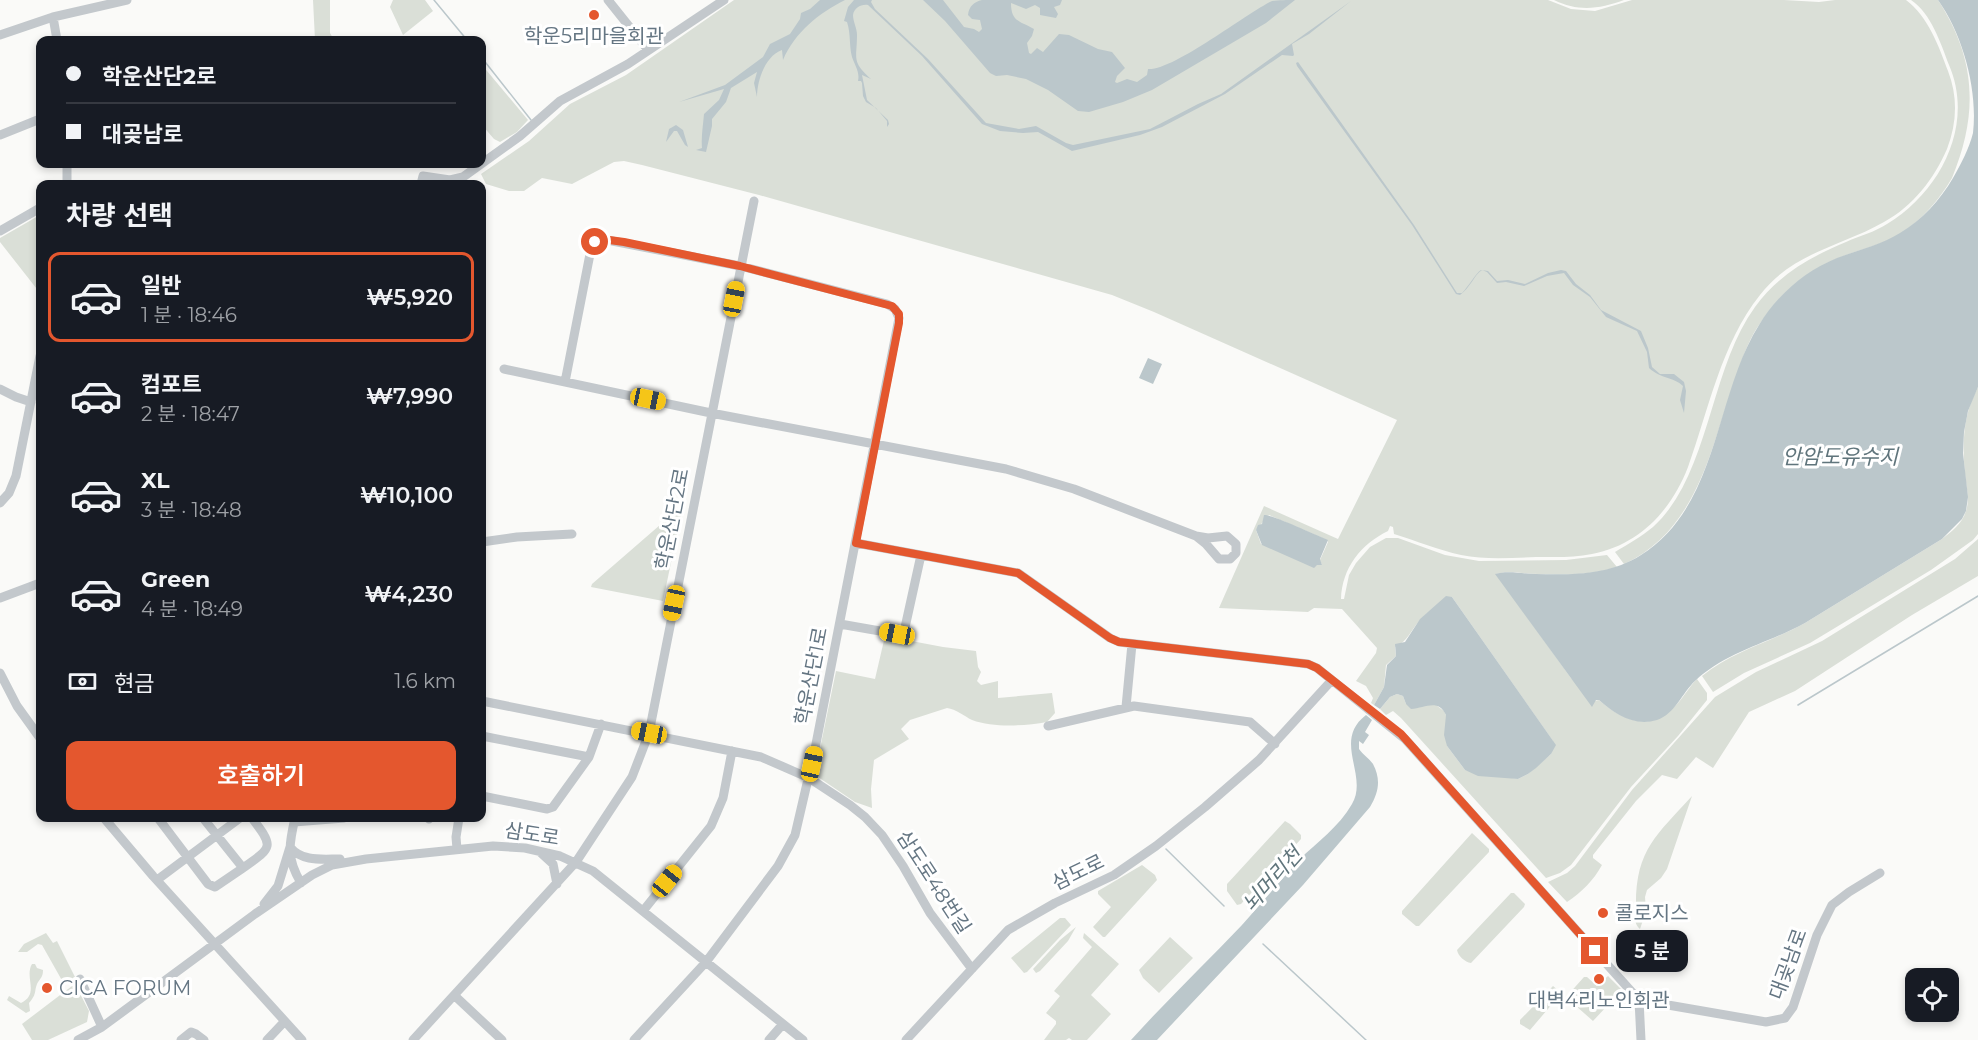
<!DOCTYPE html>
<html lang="ko">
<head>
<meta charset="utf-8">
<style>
  :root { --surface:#171b24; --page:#242831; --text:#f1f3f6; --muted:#9ea1a6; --line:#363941; --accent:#e4572e }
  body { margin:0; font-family:Montserrat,"Noto Sans KR",sans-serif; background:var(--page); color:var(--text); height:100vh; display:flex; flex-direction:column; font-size:22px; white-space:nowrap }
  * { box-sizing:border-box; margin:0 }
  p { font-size:20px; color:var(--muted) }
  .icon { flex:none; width:33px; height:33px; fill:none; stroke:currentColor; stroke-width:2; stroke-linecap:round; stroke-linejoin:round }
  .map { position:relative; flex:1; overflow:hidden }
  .panel { position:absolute; left:36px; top:180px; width:450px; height:642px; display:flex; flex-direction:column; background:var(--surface); border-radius:12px; box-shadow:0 3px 9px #0003 }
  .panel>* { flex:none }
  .guide { position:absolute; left:36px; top:36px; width:450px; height:132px; border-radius:12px; box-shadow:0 3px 9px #0003; display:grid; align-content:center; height:132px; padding:0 30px; background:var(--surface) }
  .buttons { position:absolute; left:1905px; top:968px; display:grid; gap:12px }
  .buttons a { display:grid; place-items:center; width:54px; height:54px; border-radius:12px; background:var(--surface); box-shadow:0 3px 9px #0003; font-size:30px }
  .end { position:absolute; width:27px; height:27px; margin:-14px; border:8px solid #e4572e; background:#fff; box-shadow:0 0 0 3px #fff }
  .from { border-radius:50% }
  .bubble { position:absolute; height:42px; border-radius:12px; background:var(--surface); box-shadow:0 3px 9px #0003; font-size:20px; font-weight:600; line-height:42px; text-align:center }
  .car { position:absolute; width:18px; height:36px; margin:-18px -9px; border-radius:8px; box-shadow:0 0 4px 2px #0007; background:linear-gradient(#f5c518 24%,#345 0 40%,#f5c518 0 76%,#345 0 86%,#f5c518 0) }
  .guide b { display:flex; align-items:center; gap:21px; height:57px; font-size:22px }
  .guide b+b { border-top:2px solid var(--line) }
  .guide i { width:15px; height:15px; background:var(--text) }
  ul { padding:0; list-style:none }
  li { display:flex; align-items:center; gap:18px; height:90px; margin:0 12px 9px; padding:0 18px; border:3px solid transparent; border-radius:12px }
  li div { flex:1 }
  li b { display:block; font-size:22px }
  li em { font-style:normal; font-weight:600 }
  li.active { border-color:var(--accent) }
  li>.icon { width:54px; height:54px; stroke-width:1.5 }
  h2 { padding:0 30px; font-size:27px; line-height:72px }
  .pay { display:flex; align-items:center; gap:15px; height:66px; padding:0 30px; font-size:22px }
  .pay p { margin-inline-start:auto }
  .primary-button { display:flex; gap:12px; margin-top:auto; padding:12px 30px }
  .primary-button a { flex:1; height:69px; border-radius:12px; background:var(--accent); color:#fff; font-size:24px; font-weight:600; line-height:69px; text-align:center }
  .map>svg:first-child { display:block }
</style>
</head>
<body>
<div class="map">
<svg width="1978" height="1040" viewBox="0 0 1978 1040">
  <rect width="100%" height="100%" fill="#fafaf8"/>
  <path fill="#dadfd7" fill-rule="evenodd" d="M313 0H330V33L334 40H315Z
    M393 0H425L433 11 403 35 390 7Z
    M734 0H1548L1571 9 1595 11 1632 0H1784L1819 2 1835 0H1906C1928 16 1939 47 1948 71 1958 97 1957 123 1947 149 1934 179 1913 206 1884 222 1840 247 1793 252 1760 295 1721 344 1709 409 1688 467 1671 511 1639 545 1592 554 1574 558 1554 557 1536 557 1511 558 1485 560 1461 555 1438 550 1417 541 1394 534L1393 527 1390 526 1388 531C1361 544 1342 568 1341 599H1344L1349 575 1356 563 1370 547 1386 538H1398L1445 555 1479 561 1566 560 1607 555 1617 567C1592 575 1564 575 1538 574 1524 574 1509 570 1496 574L1571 678 1594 701 1599 700C1623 721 1651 733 1676 705 1684 697 1689 687 1697 679L1707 693V700L1678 736 1631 787 1571 865 1560 873 1546 878 1401 718 1393 711 1386 715 1380 709 1390 697 1397 694 1403 696 1406 704 1436 705 1444 711 1446 715 1447 746 1465 770 1518 779 1528 774 1551 754 1553 741 1452 597C1440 604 1429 610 1420 620 1411 630 1408 641 1395 647L1396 656 1386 665 1384 687 1374 705 1371 703 1373 698 1366 686 1356 681 1376 653 1377 648 1342 609 1314 608 1308 612 1219 608 1264 506 1338 539 1397 420 1154 312 1112 295 759 195 642 165 624 161 614 162 572 184 542 178 524 191H509L486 184 481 174 529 141 570 104 626 75ZM1269 515 1327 540 1328 542 1320 560 1322 565 1261 544 1256 530Z
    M1554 0H1624C1600 9 1578 12 1554 0Z
    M1911 0H1938C1977 60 1978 115 1952 178 1939 200 1922 220 1900 234 1880 246 1857 250 1836 259 1805 272 1780 294 1761 322 1750 337 1744 354 1738 371 1712 442 1700 529 1624 564L1615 552C1628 544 1641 537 1653 527 1710 475 1709 370 1755 307 1778 275 1810 257 1846 242 1859 236 1875 232 1887 224 1940 192 1975 125 1949 65 1941 44 1931 13 1911 0Z
    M482 65 528 120 517 132 500 142 494 139 482 125Z
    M40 215V293L0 242V238Z
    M1978 387V534L1973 540 1931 570 1810 643 1744 673 1713 692 1702 676C1733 651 1771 642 1805 623L1942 539C1951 532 1962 524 1966 511 1970 499 1966 486 1965 474 1962 444 1963 414 1978 387Z
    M683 505 663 601 591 587 592 584Z
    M1978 539V576L1912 615 1795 691 1749 712 1713 768 1696 757 1677 779 1662 775 1636 801 1593 855V858L1602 865C1593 881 1582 892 1567 902L1548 882 1567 873 1575 866 1632 790 1715 697 1756 672 1822 641 1955 559Z
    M885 636 943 647 976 651 978 667 981 672 977 681 981 685 998 681V698L1052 693 1055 713 1047 722C1024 726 994 728 972 720 964 716 956 709 947 708L910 720 901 729 909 739 874 760 871 789 872 808 855 802 818 777 816 768 836 671 875 679Z
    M1692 796 1667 869 1661 878 1647 890 1645 897 1646 911 1640 929C1633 923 1636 916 1636 908 1635 850 1656 836 1692 796Z
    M1285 821 1290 824 1301 835V839L1241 904 1237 905 1227 891V884Z
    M1472 833 1489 849V852L1419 926H1416L1402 914V911Z
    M1142 865 1155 875 1157 880 1105 937H1103L1093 927 1111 907 1098 894V891Z
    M1511 893H1514L1525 904 1524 907 1471 963C1465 962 1458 956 1457 950Z
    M1060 918H1065L1071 925 1027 972 1024 973 1011 958Z
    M1076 927 1068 941 1040 971 1036 973 1033 969 1060 940Z
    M46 933 53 943 57 941 75 977 64 984 42 945 38 944 27 952H18L24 944Z
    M1084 933 1119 964 1091 995 1111 1014 1087 1040H1072L1069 1038 1066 1040H1044L1056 1024V1021L1046 1013 1060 996 1054 991 1092 947 1083 938Z
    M1170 937 1193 958 1159 993 1143 978 1139 970Z
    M32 964H35L37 968 43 970C43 978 40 978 37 984 34 992 37 994 29 1003L30 1011 26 1013 7 1000 9 996 21 1003C40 994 24 977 32 964Z
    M1608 976 1622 990 1593 1021 1567 998V996L1584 977H1587L1597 986Z
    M72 986H76L89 1011 87 1022 48 1040H32L22 1024Z
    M1553 986 1559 991V996L1530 1030 1520 1024V1020Z"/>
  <path fill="#bbc7cb" d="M820 0H845C819 13 795 32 783 60L782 50C765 56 757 81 757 97L754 83 757 72 731 88 726 102 712 119V126L706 152 696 150 702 148C701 137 703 126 704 114L719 100 724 89 679 102 725 85 763 57 770 44 790 34 800 19 801 13 810 9Z
    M854 0H872L871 2 875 9 928 59 986 123 1019 129 1036 126 1066 143 1073 145 1150 129 1198 104 1221 94 1351 1 1309 34 1292 44 1294 55 1293 56 1282 55 1225 94 1162 127 1140 135 1072 151 1038 132 1023 133 1000 131 982 124 922 56 868 5C861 4 854 8 853 15 853 22 857 28 857 35 857 59 851 61 871 79L862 75 867 100 888 120 889 124 887 127V121L876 108 866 102 863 96 862 83 861 81H858C860 72 855 66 852 57 849 46 851 34 847 22L844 21 848 7Z
    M923 0H943L964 27 974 29 979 32 982 29 980 20 972 19 968 15C969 6 974 2 982 0H1062L1060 5 1054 7 1058 14 1056 18 1040 15V8L1035 5 1026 9 1011 3C1011 22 1020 21 1034 29L1032 36 1027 43 1029 53 1031 54 1037 48 1043 52 1059 34 1069 35 1098 49 1112 52 1125 68 1117 76 1115 82 1117 83 1127 79 1137 82 1147 75 1148 69C1173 71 1245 14 1272 1 1278 0 1288 0 1295 0L1266 23 1152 90 1123 102 1089 112 1078 111 1048 90 1026 79 1007 75 996 76 990 73 945 21Z
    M1938 0H1978V387L1968 411 1964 432 1963 453 1968 497 1966 511 1962 519 1942 539 1805 623C1769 643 1726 652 1695 681 1682 693 1675 714 1657 720 1634 727 1615 714 1599 700H1596L1592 707 1495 574C1508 570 1523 574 1536 574 1572 575 1610 575 1641 555 1720 505 1714 396 1759 325 1777 295 1805 271 1837 258 1858 250 1881 245 1900 233 1922 220 1940 200 1953 178 1961 164 1969 149 1973 133 1978 90 1963 35 1938 0Z
    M1298 62 1414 225 1457 293H1462C1468 287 1476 273 1481 270L1488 271 1497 281 1508 280 1525 284 1548 273 1561 270 1566 271 1576 284 1590 295 1601 310 1641 331 1648 348 1652 367 1660 374H1674L1684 382 1686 391 1684 413 1680 400 1683 386C1674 377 1661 379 1649 368L1647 352 1637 331 1606 317 1590 297 1573 285 1564 273 1547 276 1524 286 1506 282 1497 283 1487 272 1482 270C1475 274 1470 288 1460 295L1456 294 1412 225 1297 66 1296 63Z
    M676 125 683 130 688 147 685 145 677 131H674L666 142 669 129Z
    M1148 358 1162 364 1153 384 1139 378Z
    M1264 515C1271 514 1317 536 1328 540L1320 559 1322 565H1317L1314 568 1262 545 1256 530 1258 525 1262 524Z
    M1446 596 1452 597 1556 745 1551 754 1536 768 1528 774 1518 779 1478 776 1465 770 1447 746 1444 735 1446 715C1438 698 1425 708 1411 709L1406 704 1403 696 1397 694 1390 697 1380 709 1374 705 1384 687 1387 665 1396 656 1395 644 1405 642 1420 619Z
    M1366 715 1372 720 1365 732 1369 735 1363 744 1359 741V749C1363 755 1369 758 1373 764 1381 779 1379 792 1370 807L1303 885 1157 1040H1131C1167 1000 1205 964 1242 925 1261 904 1280 881 1299 860 1317 842 1339 827 1352 804 1369 775 1332 741 1366 715Z"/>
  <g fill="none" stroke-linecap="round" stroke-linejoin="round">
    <path stroke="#bbc7cb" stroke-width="1.5" d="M434 0 467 40
      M482 58 531 120
      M1798 705 1978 596
      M1166 849 1224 906
      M1263 944 1366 1040"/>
    <path stroke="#c3c8cc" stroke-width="9" d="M608 0 648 50
      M53 17 57 40
      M0 35 53 17 127 0
      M0 135 40 119
      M67 184V164
      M421 184 423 176 450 180 463 177 520 136 560 101 628 64 724 0
      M0 231 40 208
      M504 369 711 413 1006 469 1074 489 1196 536
      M565 382 591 249 595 242 602 239 740 266 887 304 895 309 899 318 815 749 795 835 778 866 706 962 634 1040
      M0 389 16 397 31 402
      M0 503 9 493 16 476 40 356
      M1196 536 1208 538 1227 536 1236 544V553L1230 559H1219L1206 544Z
      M482 542 517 537 572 534
      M856 543 1018 573 1110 638 1119 642 1308 664 1317 668 1405 739 1639 1000 1641 1040
      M0 598 40 583
      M840 624 897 634 904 632 921 555
      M0 673 17 706 40 738
      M482 701 761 757 809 778 850 805 865 817 882 835 903 866 930 913 972 969
      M1126 707 1132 644
      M1048 726 1134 706 1250 722 1275 744
      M482 736 589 757
      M482 796 547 809 553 807 589 757 601 724
      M104 818 153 876 302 1040
      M158 818 208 884 215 887 243 868 203 818
      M295 818C289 844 286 858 301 883
      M429 819V818
      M294 822 344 818
      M290 847C302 862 322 859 340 859
      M457 849 456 837 459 818
      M541 853 553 864 557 884
      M243 868C273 847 274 847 252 818
      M157 880 240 818
      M264 904 278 886 290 847
      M643 911 711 826 723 798 732 751
      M80 979 102 1027
      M455 996 502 1040
      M1639 1000 1766 1022 1785 1018 1793 1007 1817 935 1832 905 1849 892 1880 873
      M78 1040 102 1027 255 914 312 875 332 865 366 859 493 846 525 848 560 856 593 871 803 1040
      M181 1040 191 1032 196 1034 204 1040
      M267 1040 284 1022
      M413 1040 576 862 632 777 649 733 754 201
      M769 1040 783 1024
      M906 1040 1008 930 1055 903 1114 875 1156 846 1205 807 1259 760 1332 680"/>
  </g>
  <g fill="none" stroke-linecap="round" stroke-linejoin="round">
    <path stroke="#e4572e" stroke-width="8" d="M595 242 602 239 624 242 740 266 892 306 899 314V323L856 543 1018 573 1110 638 1119 642 1308 664 1317 668 1401 734 1595 951"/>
  </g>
  <g fill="#e4572e" stroke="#fff" stroke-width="2">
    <circle cx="594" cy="15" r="6"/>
    <circle cx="1603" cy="913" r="6"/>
    <circle cx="1599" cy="979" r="6"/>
    <circle cx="47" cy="988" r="6"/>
  </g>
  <g text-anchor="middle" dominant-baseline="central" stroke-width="6" stroke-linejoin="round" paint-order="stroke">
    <g font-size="20" fill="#657683" stroke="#fff">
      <text x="594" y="36">학운5리마을회관</text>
      <text x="1615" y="913" text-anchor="start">콜로지스</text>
      <text x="59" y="988" text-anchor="start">CICA FORUM</text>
      <text x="1599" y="1000">대벽4리노인회관</text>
    </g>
    <g font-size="20" fill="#657683" stroke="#fff">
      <text transform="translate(672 519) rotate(-79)">학운산단2로</text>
      <text transform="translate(811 676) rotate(-79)">학운산단1로</text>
      <text transform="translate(532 834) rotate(9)">삼도로</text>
      <text transform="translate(1078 872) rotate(-26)">삼도로</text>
      <text transform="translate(934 882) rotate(57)">삼도로48번길</text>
      <text transform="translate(1788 964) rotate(-70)">대곶남로</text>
    </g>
    <g font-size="21" font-style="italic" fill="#60757c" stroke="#fff">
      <text x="1840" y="456">안암도유수지</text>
      <text transform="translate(1272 879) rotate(-48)">뇌머리천</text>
    </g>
  </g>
</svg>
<div class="buttons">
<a><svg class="icon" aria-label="locate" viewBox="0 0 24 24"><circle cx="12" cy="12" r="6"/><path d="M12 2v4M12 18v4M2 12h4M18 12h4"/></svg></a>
</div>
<i class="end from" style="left:595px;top:242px"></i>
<i class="end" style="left:1595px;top:951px"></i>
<div class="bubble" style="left:1616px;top:930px;width:72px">5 분</div>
<i class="car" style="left:734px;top:299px;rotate:11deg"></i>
<i class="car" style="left:648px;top:399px;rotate:102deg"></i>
<i class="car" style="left:674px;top:603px;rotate:192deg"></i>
<i class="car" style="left:897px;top:634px;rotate:281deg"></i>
<i class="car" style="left:649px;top:733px;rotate:281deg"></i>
<i class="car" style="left:812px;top:764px;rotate:12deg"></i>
<i class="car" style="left:667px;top:881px;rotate:39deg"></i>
<div class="guide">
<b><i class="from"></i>학운산단2로</b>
<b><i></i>대곶남로</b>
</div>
<section class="panel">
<h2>차량 선택</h2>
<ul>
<li class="active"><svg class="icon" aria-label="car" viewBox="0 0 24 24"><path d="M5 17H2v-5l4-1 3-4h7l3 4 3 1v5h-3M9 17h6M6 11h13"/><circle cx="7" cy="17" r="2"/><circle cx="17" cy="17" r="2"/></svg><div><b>일반</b><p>1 분 · 18:46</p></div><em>₩5,920</em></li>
<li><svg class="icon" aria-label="car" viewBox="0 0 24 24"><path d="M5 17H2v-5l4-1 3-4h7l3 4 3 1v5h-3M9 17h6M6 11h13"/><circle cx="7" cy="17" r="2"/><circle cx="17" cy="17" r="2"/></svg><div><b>컴포트</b><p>2 분 · 18:47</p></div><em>₩7,990</em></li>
<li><svg class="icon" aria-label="car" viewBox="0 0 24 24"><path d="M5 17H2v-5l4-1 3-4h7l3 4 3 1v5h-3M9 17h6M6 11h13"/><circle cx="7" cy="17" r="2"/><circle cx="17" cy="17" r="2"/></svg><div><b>XL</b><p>3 분 · 18:48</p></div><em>₩10,100</em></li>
<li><svg class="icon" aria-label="car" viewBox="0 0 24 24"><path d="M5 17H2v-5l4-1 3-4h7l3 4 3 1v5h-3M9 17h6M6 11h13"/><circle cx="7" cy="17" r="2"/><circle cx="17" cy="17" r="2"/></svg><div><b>Green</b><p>4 분 · 18:49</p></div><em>₩4,230</em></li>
</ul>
<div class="pay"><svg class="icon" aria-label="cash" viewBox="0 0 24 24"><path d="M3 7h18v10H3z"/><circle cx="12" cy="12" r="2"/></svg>현금<p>1.6 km</p></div>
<div class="primary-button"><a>호출하기</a></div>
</section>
</div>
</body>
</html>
